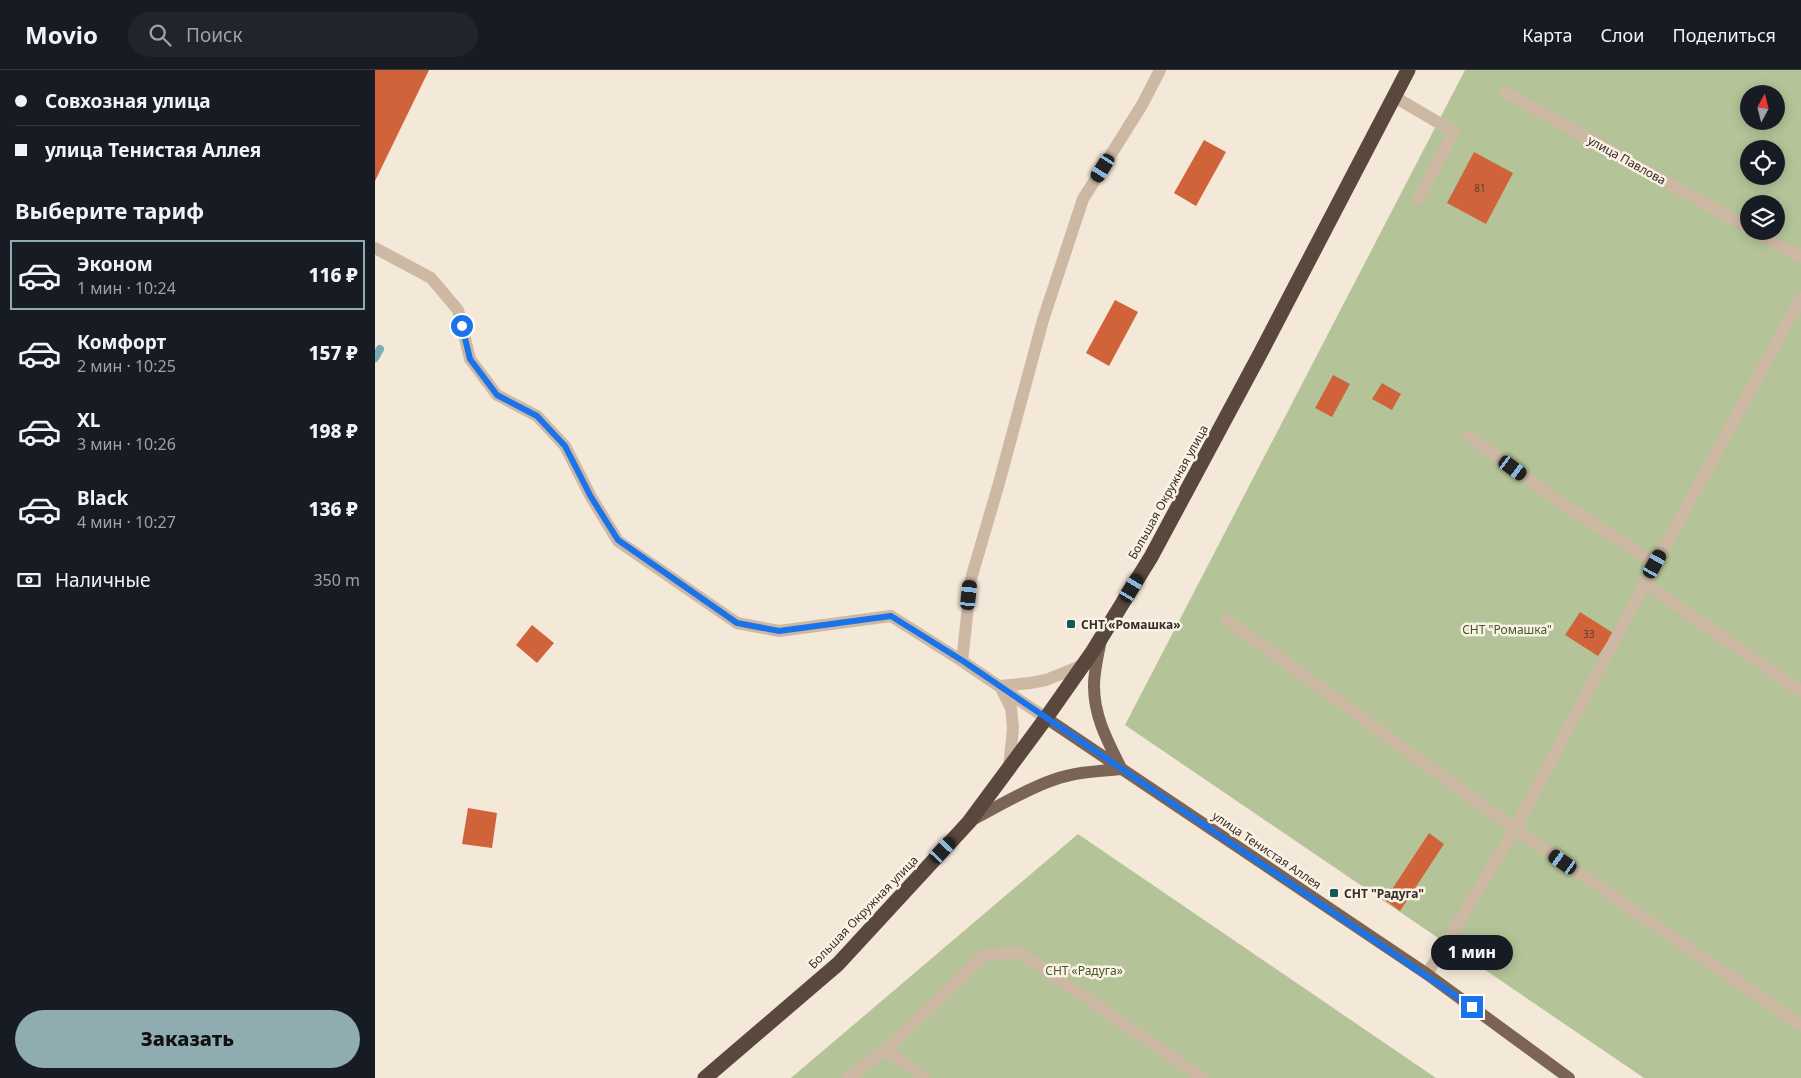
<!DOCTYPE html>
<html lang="ru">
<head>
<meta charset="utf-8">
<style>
  :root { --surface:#171b24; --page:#20242c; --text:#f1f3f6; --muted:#9ea1a6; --line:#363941; --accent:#8facb1 }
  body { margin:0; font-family:"Noto Sans",sans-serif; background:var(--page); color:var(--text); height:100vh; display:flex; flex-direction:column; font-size:19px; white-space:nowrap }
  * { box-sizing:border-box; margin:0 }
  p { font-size:16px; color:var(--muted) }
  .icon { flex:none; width:28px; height:28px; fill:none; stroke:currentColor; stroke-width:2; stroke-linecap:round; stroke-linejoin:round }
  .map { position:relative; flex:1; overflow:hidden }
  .details { display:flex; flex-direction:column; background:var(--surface); width:375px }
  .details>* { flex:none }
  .banner { display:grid; align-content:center; height:110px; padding:0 15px; background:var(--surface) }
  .needle { width:32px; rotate:7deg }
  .tools { position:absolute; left:1365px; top:15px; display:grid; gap:10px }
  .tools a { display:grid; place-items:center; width:45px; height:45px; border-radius:50%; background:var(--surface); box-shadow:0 2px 12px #0003; font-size:25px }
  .end { position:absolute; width:22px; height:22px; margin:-11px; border:6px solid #1a73e8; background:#fff; box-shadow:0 0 0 2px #fff }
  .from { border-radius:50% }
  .bubble { position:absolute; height:35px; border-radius:18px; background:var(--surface); box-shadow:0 2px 12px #0003; font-size:16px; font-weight:800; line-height:35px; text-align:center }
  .car { position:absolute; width:15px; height:30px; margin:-15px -8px; border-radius:6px; box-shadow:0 0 4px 1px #0007; background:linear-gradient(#222 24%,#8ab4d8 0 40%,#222 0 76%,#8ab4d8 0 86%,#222 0) }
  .banner b { display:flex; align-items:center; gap:18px; height:48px; font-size:19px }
  .banner b+b { border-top:1px solid var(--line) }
  .banner i { width:12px; height:12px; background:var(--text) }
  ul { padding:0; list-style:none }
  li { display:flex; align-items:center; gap:15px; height:70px; margin:0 10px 8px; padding:0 5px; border:2px solid transparent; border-radius:0px }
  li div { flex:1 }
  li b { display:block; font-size:19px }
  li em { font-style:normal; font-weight:800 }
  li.selected { border-color:var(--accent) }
  li>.icon { width:45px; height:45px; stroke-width:1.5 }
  h2 { padding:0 15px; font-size:22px; line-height:60px }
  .pay { display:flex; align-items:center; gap:12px; height:55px; padding:0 15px; font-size:19px }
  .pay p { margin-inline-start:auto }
  .action { display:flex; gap:10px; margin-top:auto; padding:10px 15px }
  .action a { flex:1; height:58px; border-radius:30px; background:var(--accent); color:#111; font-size:20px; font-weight:800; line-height:58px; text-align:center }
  header { display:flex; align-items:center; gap:30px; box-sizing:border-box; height:70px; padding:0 25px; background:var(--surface); border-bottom:1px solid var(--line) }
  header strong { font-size:24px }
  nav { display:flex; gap:28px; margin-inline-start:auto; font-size:18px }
  .search { width:350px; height:45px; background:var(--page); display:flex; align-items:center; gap:12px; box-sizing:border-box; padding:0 18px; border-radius:28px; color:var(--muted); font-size:19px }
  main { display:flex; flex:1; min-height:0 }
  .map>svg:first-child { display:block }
</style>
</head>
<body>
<header>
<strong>Movio</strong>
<div class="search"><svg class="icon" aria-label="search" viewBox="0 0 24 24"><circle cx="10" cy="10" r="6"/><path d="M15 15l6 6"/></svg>Поиск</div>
<nav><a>Карта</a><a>Слои</a><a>Поделиться</a></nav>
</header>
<main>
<section class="details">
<div class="banner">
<b><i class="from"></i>Совхозная улица</b>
<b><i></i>улица Тенистая Аллея</b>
</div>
<h2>Выберите тариф</h2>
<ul>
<li class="selected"><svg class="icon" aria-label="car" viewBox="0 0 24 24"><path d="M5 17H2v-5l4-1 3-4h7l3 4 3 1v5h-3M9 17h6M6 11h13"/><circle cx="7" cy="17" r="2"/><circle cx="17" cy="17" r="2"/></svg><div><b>Эконом</b><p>1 мин · 10:24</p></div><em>116 ₽</em></li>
<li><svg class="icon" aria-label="car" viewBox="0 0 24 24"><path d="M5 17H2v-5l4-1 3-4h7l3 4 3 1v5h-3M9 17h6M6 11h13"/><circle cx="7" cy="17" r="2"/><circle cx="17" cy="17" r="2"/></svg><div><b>Комфорт</b><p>2 мин · 10:25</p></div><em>157 ₽</em></li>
<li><svg class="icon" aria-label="car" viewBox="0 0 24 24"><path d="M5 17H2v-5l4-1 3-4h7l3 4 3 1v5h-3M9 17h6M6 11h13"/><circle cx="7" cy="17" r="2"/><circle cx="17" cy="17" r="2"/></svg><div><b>XL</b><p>3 мин · 10:26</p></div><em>198 ₽</em></li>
<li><svg class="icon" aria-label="car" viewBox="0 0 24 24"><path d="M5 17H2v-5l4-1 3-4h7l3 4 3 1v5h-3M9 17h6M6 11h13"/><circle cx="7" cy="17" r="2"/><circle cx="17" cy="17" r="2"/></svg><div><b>Black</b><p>4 мин · 10:27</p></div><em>136 ₽</em></li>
</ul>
<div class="pay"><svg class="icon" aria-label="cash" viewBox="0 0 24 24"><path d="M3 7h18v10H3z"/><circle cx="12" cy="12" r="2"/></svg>Наличные<p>350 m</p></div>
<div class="action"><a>Заказать</a></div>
</section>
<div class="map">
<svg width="1426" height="1008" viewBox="0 0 1426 1008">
  <rect width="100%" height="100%" fill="#f4e8d9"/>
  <path fill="#b4c498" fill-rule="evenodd" d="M1090 0H1426V1008H1269L750 655ZM1374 24H1401V51H1374ZM1374 79H1401V106H1374ZM1374 134H1401V161H1374Z
    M703 764 1061 1008H416Z"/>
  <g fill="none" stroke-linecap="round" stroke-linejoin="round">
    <path stroke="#76afb4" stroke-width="8" d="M0 288 5 279"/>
  </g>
  <path fill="#d1633a" d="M0 0H54L0 111Z
    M829 70 851 82 821 136 799 123Z
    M1099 82 1138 103 1111 154 1072 133Z
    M740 230 763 242 734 296 711 283Z
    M958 305 975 314 957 347 940 338Z
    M1007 313 1026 324 1017 340 997 329Z
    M1205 542 1238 563 1223 586 1190 565Z
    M157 555 179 573 162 593 141 575Z
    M93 738 122 743 117 778 87 774Z
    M1054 763 1069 774 1025 841 1010 830Z"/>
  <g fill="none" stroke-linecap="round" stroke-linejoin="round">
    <path stroke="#cdb8a4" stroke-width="12" d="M1130 22 1374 158
      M1020 27 1079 62 1043 129
      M1379 161 1426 187
      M0 178 56 208 83 240 95 289 122 325 162 346 190 376 216 427 243 471 362 553 404 561 516 546 587 591 671 648
      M1093 366 1182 430 1280 493
      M1270 513 1426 622
      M852 550 1140 759 1426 955
      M587 591 596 509 624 413 668 250 708 129 767 35 785 0
      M625 616 655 613 671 610 708 595
      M626 618 636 638 638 658 634 698
      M1052 904 1140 759 1270 513 1426 228
      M511 980 550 1008
      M473 1008 511 980 609 885 644 882 828 1008"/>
    <path stroke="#7b6456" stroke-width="12" d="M726 570C723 585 719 601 719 616 719 646 732 670 745 696
      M671 648 1052 904 1194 1008
      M595 751C622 737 649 720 678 710 700 702 723 701 747 699"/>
    <path stroke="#5a473d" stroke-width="15" d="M330 1008 463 894 594 752 671 648 718 581 776 487 885 284 1033 0"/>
  </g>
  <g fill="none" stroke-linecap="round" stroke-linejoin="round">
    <path stroke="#1a73e8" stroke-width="6" d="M87 256 95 289 122 325 162 346 190 376 216 427 243 470 362 553 404 561 516 546 588 591 1097 937"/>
  </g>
  <g fill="#18565d" stroke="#fbf2e6" stroke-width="2">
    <rect x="691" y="549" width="10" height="10" rx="2.5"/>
    <rect x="954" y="818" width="10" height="10" rx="2.5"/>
  </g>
  <g text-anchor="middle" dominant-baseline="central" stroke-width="5" stroke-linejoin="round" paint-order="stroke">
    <g font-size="10" fill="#5e3a2b">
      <text x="1105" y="118">81</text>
      <text x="1214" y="564">33</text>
    </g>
    <g font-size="12" fill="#382c26" stroke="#fbf2e6">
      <text transform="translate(1252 90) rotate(29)">улица Павлова</text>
      <text transform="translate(793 422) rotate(-61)">Большая Окружная улица</text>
      <text transform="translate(892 780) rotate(34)">улица Тенистая Аллея</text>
      <text transform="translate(488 842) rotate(-46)">Большая Окружная улица</text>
    </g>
    <g font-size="12" font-weight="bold" fill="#382c26" stroke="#fbf2e6" text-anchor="start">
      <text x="706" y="554">СНТ «Ромашка»</text>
      <text x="969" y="823">СНТ "Радуга"</text>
    </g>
    <g font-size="12" fill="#455828" stroke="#fbf2e6">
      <text x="1132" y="559">СНТ "Ромашка"</text>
      <text x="709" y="900">СНТ «Радуга»</text>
    </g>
  </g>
</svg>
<div class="tools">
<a><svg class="needle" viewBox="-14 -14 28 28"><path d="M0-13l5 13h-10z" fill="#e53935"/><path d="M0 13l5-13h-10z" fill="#9ea1a6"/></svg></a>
<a><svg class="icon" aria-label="locate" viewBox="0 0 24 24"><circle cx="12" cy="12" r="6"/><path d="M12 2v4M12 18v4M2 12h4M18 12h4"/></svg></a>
<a><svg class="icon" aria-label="layers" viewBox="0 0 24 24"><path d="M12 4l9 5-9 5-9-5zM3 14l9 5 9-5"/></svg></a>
</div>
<i class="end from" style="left:87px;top:256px"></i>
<i class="end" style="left:1097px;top:937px"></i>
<div class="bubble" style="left:1056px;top:865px;width:82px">1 мин</div>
<i class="car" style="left:728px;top:98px;rotate:212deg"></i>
<i class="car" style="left:1138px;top:398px;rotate:126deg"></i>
<i class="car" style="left:1280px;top:494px;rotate:29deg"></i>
<i class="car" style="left:757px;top:518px;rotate:31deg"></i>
<i class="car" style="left:594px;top:525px;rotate:6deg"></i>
<i class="car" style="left:568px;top:780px;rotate:43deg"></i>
<i class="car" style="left:1188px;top:792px;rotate:305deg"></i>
</div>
</main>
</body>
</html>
